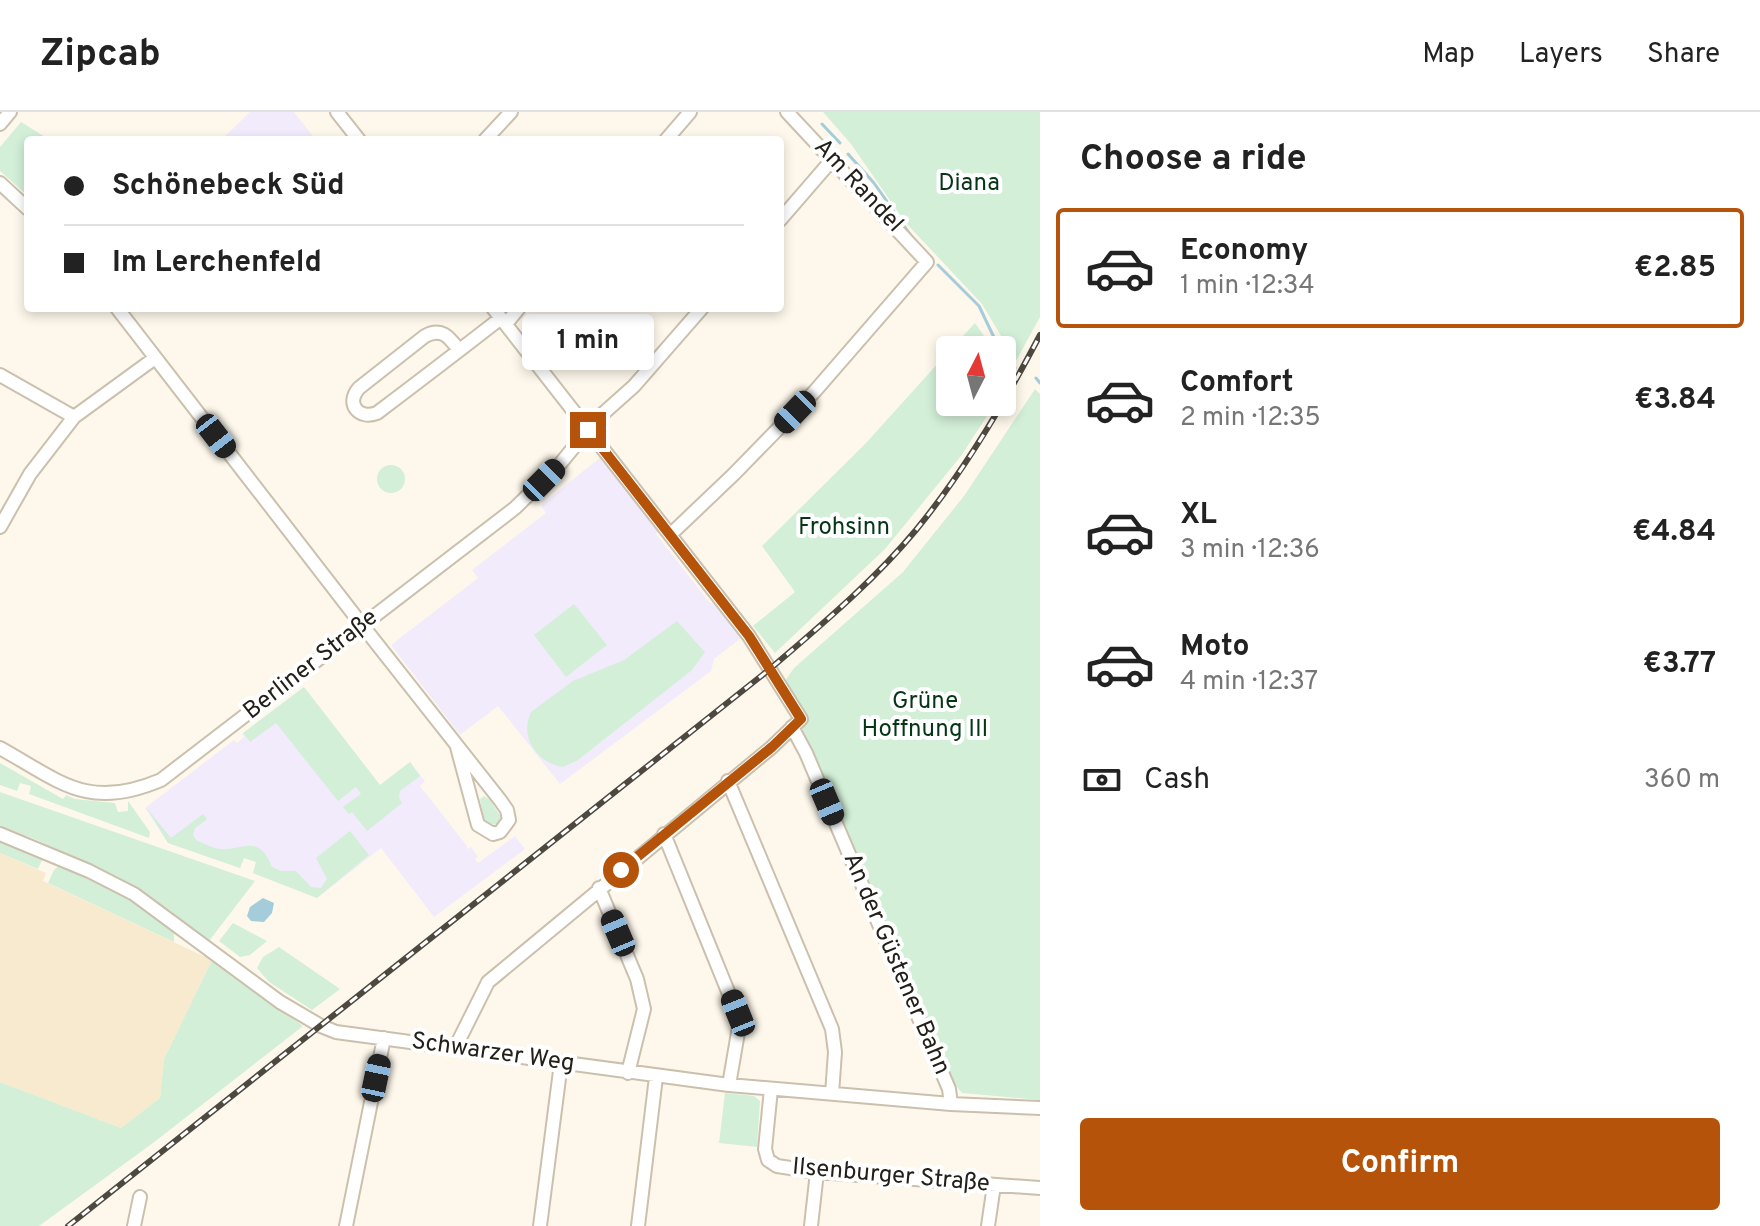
<!DOCTYPE html>
<html lang="en">
<head>
<meta charset="utf-8">
<style>
  :root { --surface:#fff; --page:#f2f2f2; --text:#222; --muted:#767676; --line:#e0e0e0; --accent:#b45309 }
  body { margin:0; font-family:Overpass,sans-serif; background:var(--page); color:var(--text); height:100vh; display:flex; flex-direction:column; font-size:30px; white-space:nowrap }
  * { box-sizing:border-box; margin:0 }
  p { font-size:26px; color:var(--muted) }
  .icon { flex:none; width:44px; height:44px; fill:none; stroke:currentColor; stroke-width:2; stroke-linecap:round; stroke-linejoin:round }
  .map { position:relative; flex:1; overflow:hidden }
  .details { display:flex; flex-direction:column; background:var(--surface); width:720px }
  .details>* { flex:none }
  .guide { position:absolute; left:24px; top:24px; width:760px; height:176px; border-radius:8px; box-shadow:0 4px 12px #0003; display:grid; align-content:center; height:176px; padding:0 40px; background:var(--surface) }
  .needle { width:52px; rotate:6deg }
  .buttons { position:absolute; left:936px; top:224px; display:grid; gap:16px }
  .buttons a { display:grid; place-items:center; width:80px; height:80px; border-radius:8px; background:var(--surface); box-shadow:0 4px 12px #0003; font-size:40px }
  .end { position:absolute; width:36px; height:36px; margin:-18px; border:10px solid #b45309; background:#fff; box-shadow:0 0 0 4px #fff }
  .from { border-radius:50% }
  .bubble { position:absolute; height:56px; border-radius:8px; background:var(--surface); box-shadow:0 4px 12px #0003; font-size:26px; font-weight:700; line-height:56px; text-align:center }
  .car { position:absolute; width:24px; height:48px; margin:-24px -12px; border-radius:10px; box-shadow:0 0 6px 2px #0007; background:linear-gradient(#222 24%,#8ab4d8 0 40%,#222 0 76%,#8ab4d8 0 86%,#222 0) }
  .guide b { display:flex; align-items:center; gap:28px; height:76px; font-size:30px }
  .guide b+b { border-top:2px solid var(--line) }
  .guide i { width:20px; height:20px; background:var(--text) }
  ul { padding:0; list-style:none }
  li { display:flex; align-items:center; gap:24px; height:120px; margin:0 16px 12px; padding:0 24px; border:4px solid transparent; border-radius:8px }
  li div { flex:1 }
  li b { display:block; font-size:30px }
  li em { font-style:normal; font-weight:700 }
  li.on { border-color:var(--accent) }
  li>.icon { width:72px; height:72px; stroke-width:1.5 }
  h2 { padding:0 40px; font-size:36px; line-height:96px }
  .pay { display:flex; align-items:center; gap:20px; height:88px; padding:0 40px; font-size:30px }
  .pay p { margin-inline-start:auto }
  .primary-button { display:flex; gap:16px; margin-top:auto; padding:16px 40px }
  .primary-button a { flex:1; height:92px; border-radius:8px; background:var(--accent); color:#fff; font-size:32px; font-weight:700; line-height:92px; text-align:center }
  header { display:flex; align-items:center; gap:48px; box-sizing:border-box; height:112px; padding:0 40px; background:var(--surface); border-bottom:2px solid var(--line) }
  header strong { font-size:38px }
  nav { display:flex; gap:44px; margin-inline-start:auto; font-size:28px }
  main { display:flex; flex:1; min-height:0 }
  .map>svg:first-child { display:block }
</style>
</head>
<body>
<header>
<strong>Zipcab</strong>
<nav><a>Map</a><a>Layers</a><a>Share</a></nav>
</header>
<main>
<div class="map">
<svg width="1040" height="1114" viewBox="0 0 1040 1114">
  <rect width="100%" height="100%" fill="#fef8ec"/>
  <path fill="#f8eacf" d="M0 741 46 761 43 769 212 848 164 947 160 986 121 1016 0 970Z"/>
  <path fill="#f1ebfc" d="M250 0H294L316 28H221Z
    M601 345 660 418 656 422 709 490 715 493 741 526 714 547 711 559 560 672 498 594 460 623 391 533 478 466 472 458 546 401 541 393Z
    M304 575 380 673 410 650 425 669 420 674 467 734V737L471 735 478 745 475 747 478 751 515 724 525 737 434 805 381 736 317 786 253 761 256 750 244 746 240 756 168 731 145 696 234 628 237 631 244 625 242 622Z"/>
  <path fill="#d3efd8" d="M823 0H1040V205L1016 249 982 192 905 110 851 32Z
    M21 10 50 28H28V84L0 59V35Z
    M975 211 994 238H950Z
    M950 238V290H996L961 344 885 437 775 541 753 514 795 480 762 434 866 331Z
    M1035 277 1040 282V988L962 981 953 970 800 614 809 605 785 569 794 556 903 460 964 384Z
    M377 367a14 14 0 1 1 28 0a14 14 0 1 1-28 0Z
    M574 492 607 533 566 565 534 523Z
    M677 509 705 540 692 558 578 648 563 655C537 651 519 625 531 600L573 569 624 548Z
    M304 575 380 673 410 650 420 664 400 679 399 686 402 691 367 719 352 700 349 702 343 695 361 682 356 675 338 689 276 611 250 630 243 621Z
    M0 651 63 687 66 683 75 687 115 691 118 700 128 699V689L150 720 149 726 29 682 31 674 20 671 17 679 0 673Z
    M0 680 255 769 209 829 134 774 37 728 0 714Z
    M484 684 490 688 501 705 497 712 488 713 484 708 480 687Z
    M146 695 171 726 203 702 207 707 195 716 193 723C197 731 200 729 207 733 237 748 256 714 272 755L281 759H296L311 775 321 776 327 767 316 746 350 719 369 743 317 786 253 761 256 750 244 746 240 756 168 731Z
    M0 728 43 746 38 757 0 741Z
    M61 752 126 782 174 819V830L48 771 54 758Z
    M233 811 267 829 250 843 240 845 219 829Z
    M279 835 340 877 312 898 269 870 257 856 263 845Z
    M212 848 303 914 153 1031 39 1114H0V970L121 1016 160 986 164 947Z
    M725 981 754 984 760 989 757 1035 719 1031Z"/>
  <path fill="#a4ccda" d="M263 786 274 791 272 801 264 810 251 809 247 804 250 795Z"/>
  <g fill="none" stroke-linecap="round" stroke-linejoin="round">
    <path stroke="#a4ccda" stroke-width="3" d="M822 12 840 31
      M848 42 874 71 912 125
      M938 153 979 194 1000 238
      M1002 241 1015 256
      M1036 266 1040 271"/>
    <g stroke="#cac0ad" stroke-width="16">
      <path id="minor" d="M337 0 359 28
        M0 12 10 0
        M485 28 511 0
        M666 28 690 0
        M0 71 28 97
        M780 108 831 49
        M117 196 362 513 500 688 507 698 509 708 500 720 493 722 478 713 457 635
        M506 212 519 196
        M459 238C449 225 442 215 425 224L359 276C345 292 359 308 377 301 418 270 460 238 501 206
        M0 263 74 305
        M0 415 30 362 74 305 155 246
        M670 423 734 362 815 279 927 150 787 0
        M792 615 806 641 949 977 951 992
        M0 636C61 670 88 699 161 668L515 396 560 352 597 307 634 274 702 196
        M728 669 832 917 835 940 832 982
        M0 722 89 759 134 782 280 890 321 914 336 920 729 973 951 992 1040 996
        M664 722 740 909 729 973
        M599 776 637 867 644 897 628 961
        M455 936 488 870 772 635 801 607 749 524 493 196
        M771 977 765 1037 768 1048 777 1054 817 1060 1040 1076
        M134 1114 140 1085
        M346 1114 384 926
        M540 1114 561 951
        M638 1114 656 965
        M811 1114 817 1060
        M988 1114 994 1073"/>
    </g>
    <use href="#minor" stroke="#fff" stroke-width="12"/>
    <g stroke="#4d4941" stroke-width="6">
      <path id="rail" d="M68 1114 770 557C821 513 873 470 916 418 965 358 1004 292 1040 223"/>
    </g>
    <use href="#rail" stroke="#fff" stroke-width="3" stroke-dasharray="9" stroke-linecap="butt"/>
  </g>
  <g fill="none" stroke-linecap="round" stroke-linejoin="round">
    <path stroke="#b45309" stroke-width="10" d="M588 318 749 524 801 607 772 635 621 758"/>
  </g>
  <g text-anchor="middle" dominant-baseline="central" stroke-width="8" stroke-linejoin="round" paint-order="stroke">
    <g font-size="24" fill="#053716" stroke="#fff">
      <text x="969" y="72">Diana</text>
      <text x="844" y="416">Frohsinn</text>
      <text x="925" y="590">Grüne<tspan x="925" dy="28">Hoffnung III</tspan></text>
    </g>
    <g font-size="24" fill="#232019" stroke="#fff">
      <text transform="translate(858 74) rotate(47)">Am Randel</text>
      <text transform="translate(311 553) rotate(-38)">Berliner Straße</text>
      <text transform="translate(896 852) rotate(67)">An der Güstener Bahn</text>
      <text transform="translate(493 941) rotate(8)">Schwarzer Weg</text>
      <text transform="translate(891 1064) rotate(5)">Ilsenburger Straße</text>
    </g>
  </g>
</svg>
<div class="buttons">
<a><svg class="needle" viewBox="-14 -14 28 28"><path d="M0-13l5 13h-10z" fill="#e53935"/><path d="M0 13l5-13h-10z" fill="#767676"/></svg></a>
</div>
<i class="end from" style="left:621px;top:758px"></i>
<i class="end" style="left:588px;top:318px"></i>
<div class="bubble" style="left:522px;top:202px;width:132px">1 min</div>
<i class="car" style="left:795px;top:300px;rotate:224deg"></i>
<i class="car" style="left:216px;top:324px;rotate:142deg"></i>
<i class="car" style="left:544px;top:368px;rotate:45deg"></i>
<i class="car" style="left:827px;top:690px;rotate:157deg"></i>
<i class="car" style="left:618px;top:821px;rotate:337deg"></i>
<i class="car" style="left:738px;top:901px;rotate:338deg"></i>
<i class="car" style="left:376px;top:966px;rotate:12deg"></i>
<div class="guide">
<b><i class="from"></i>Schönebeck Süd</b>
<b><i></i>Im Lerchenfeld</b>
</div>
</div>
<section class="details">
<h2>Choose a ride</h2>
<ul>
<li class="on"><svg class="icon" aria-label="car" viewBox="0 0 24 24"><path d="M5 17H2v-5l4-1 3-4h7l3 4 3 1v5h-3M9 17h6M6 11h13"/><circle cx="7" cy="17" r="2"/><circle cx="17" cy="17" r="2"/></svg><div><b>Economy</b><p>1 min · 12:34</p></div><em>€2.85</em></li>
<li><svg class="icon" aria-label="car" viewBox="0 0 24 24"><path d="M5 17H2v-5l4-1 3-4h7l3 4 3 1v5h-3M9 17h6M6 11h13"/><circle cx="7" cy="17" r="2"/><circle cx="17" cy="17" r="2"/></svg><div><b>Comfort</b><p>2 min · 12:35</p></div><em>€3.84</em></li>
<li><svg class="icon" aria-label="car" viewBox="0 0 24 24"><path d="M5 17H2v-5l4-1 3-4h7l3 4 3 1v5h-3M9 17h6M6 11h13"/><circle cx="7" cy="17" r="2"/><circle cx="17" cy="17" r="2"/></svg><div><b>XL</b><p>3 min · 12:36</p></div><em>€4.84</em></li>
<li><svg class="icon" aria-label="car" viewBox="0 0 24 24"><path d="M5 17H2v-5l4-1 3-4h7l3 4 3 1v5h-3M9 17h6M6 11h13"/><circle cx="7" cy="17" r="2"/><circle cx="17" cy="17" r="2"/></svg><div><b>Moto</b><p>4 min · 12:37</p></div><em>€3.77</em></li>
</ul>
<div class="pay"><svg class="icon" aria-label="cash" viewBox="0 0 24 24"><path d="M3 7h18v10H3z"/><circle cx="12" cy="12" r="2"/></svg>Cash<p>360 m</p></div>
<div class="primary-button"><a>Confirm</a></div>
</section>
</main>
</body>
</html>
